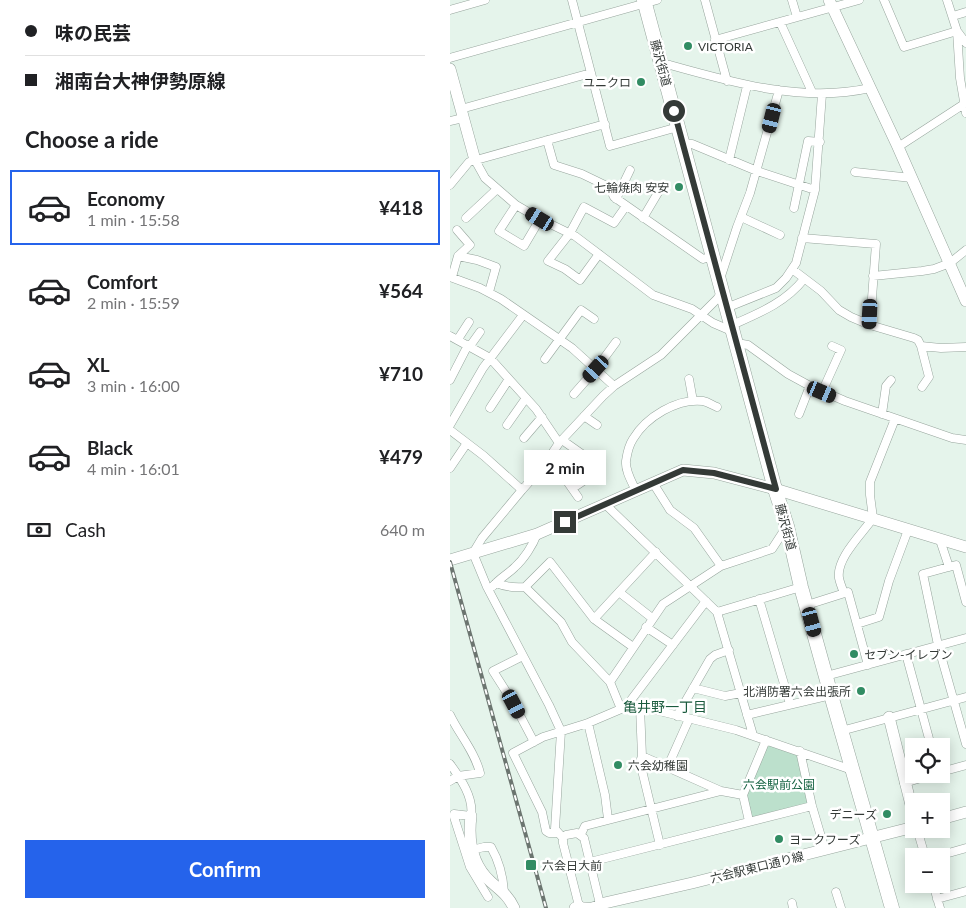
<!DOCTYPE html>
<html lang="en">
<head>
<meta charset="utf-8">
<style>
  :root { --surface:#fff; --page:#f6f6f6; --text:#202124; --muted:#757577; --line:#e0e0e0; --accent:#2563eb }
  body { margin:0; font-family:Lato,"Noto Sans JP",sans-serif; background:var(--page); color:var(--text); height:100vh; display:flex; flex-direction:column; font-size:19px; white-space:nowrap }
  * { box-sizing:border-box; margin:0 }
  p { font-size:16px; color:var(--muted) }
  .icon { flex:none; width:28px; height:28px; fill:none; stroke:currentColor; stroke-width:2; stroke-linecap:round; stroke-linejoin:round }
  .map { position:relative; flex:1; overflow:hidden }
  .side { display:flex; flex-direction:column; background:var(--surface); width:450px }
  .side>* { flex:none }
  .guide { display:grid; align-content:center; height:110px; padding:0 25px; background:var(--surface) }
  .controls { position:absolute; left:455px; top:738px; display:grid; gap:10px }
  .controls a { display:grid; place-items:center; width:45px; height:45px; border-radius:0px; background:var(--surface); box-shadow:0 2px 12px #0003; font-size:25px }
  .end { position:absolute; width:22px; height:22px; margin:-11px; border:6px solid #343a37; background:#fff; box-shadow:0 0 0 2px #fff }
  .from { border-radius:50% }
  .bubble { position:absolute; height:35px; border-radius:0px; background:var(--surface); box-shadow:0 2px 12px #0003; font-size:16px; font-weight:700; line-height:35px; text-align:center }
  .car { position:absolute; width:15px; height:30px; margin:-15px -8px; border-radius:6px; box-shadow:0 0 4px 1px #0007; background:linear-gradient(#222 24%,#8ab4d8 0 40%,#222 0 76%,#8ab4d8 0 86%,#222 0) }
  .guide b { display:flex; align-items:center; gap:18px; height:48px; font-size:19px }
  .guide b+b { border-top:1px solid var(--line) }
  .guide i { width:12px; height:12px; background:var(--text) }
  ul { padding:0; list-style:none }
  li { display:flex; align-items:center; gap:15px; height:75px; margin:0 10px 8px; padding:0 15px; border:2px solid transparent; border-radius:0px }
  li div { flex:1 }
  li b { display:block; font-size:19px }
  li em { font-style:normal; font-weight:700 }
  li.current { border-color:var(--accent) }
  li>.icon { width:45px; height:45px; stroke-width:1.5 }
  h2 { padding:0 25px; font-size:22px; line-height:60px }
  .pay { display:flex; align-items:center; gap:12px; height:55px; padding:0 25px; font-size:19px }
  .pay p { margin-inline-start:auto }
  .button { display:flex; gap:10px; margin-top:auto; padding:10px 25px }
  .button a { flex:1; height:58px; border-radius:0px; background:var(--accent); color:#fff; font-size:20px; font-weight:700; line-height:58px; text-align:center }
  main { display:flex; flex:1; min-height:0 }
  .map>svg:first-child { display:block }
</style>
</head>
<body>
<main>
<section class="side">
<div class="guide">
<b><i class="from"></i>味の民芸</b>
<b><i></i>湘南台大神伊勢原線</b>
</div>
<h2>Choose a ride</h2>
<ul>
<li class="current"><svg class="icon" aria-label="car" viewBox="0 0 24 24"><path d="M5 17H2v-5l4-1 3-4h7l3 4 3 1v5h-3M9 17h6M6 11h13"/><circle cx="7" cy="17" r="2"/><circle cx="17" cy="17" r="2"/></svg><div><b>Economy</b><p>1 min · 15:58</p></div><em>¥418</em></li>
<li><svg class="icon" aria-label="car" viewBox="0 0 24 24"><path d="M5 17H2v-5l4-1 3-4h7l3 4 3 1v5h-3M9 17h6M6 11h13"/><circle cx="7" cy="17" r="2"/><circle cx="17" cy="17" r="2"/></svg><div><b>Comfort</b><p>2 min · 15:59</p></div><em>¥564</em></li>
<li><svg class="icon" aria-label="car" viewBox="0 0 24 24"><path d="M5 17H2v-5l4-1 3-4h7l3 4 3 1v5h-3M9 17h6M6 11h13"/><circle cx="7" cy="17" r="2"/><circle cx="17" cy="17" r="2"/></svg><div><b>XL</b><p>3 min · 16:00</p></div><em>¥710</em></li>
<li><svg class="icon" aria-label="car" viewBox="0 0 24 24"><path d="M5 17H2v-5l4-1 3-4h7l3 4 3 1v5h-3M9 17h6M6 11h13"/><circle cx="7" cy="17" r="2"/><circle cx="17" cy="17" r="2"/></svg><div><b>Black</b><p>4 min · 16:01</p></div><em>¥479</em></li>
</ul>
<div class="pay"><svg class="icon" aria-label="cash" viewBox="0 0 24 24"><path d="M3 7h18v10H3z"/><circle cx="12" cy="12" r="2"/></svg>Cash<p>640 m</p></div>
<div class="button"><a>Confirm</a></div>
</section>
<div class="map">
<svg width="516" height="908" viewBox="0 0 516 908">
  <rect width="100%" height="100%" fill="#e5f4eb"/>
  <path fill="#bce0cc" d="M318 744 347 754 361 804 301 817 297 795Z"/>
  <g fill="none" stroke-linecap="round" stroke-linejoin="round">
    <g stroke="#97a59d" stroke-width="9">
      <path id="street" d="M122 0 160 146 228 127
        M255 0 277 81
        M342 0 347 17
        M434 0 454 47 507 31 510 78 516 113
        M497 0 507 31 516 43
        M0 10 35 0
        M503 16 516 12
        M330 22 362 92
        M265 40 409 0
        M0 58 207 0
        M211 64 220 65C284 83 354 103 420 88
        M11 109 141 73
        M0 121 13 118
        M97 140 104 165 132 174 159 187 164 197 253 259 263 256
        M232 143 242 144 307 171 365 190
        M448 147 514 104
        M25 160 35 178 66 205 90 219 125 236 203 295 242 309 263 323 284 332
        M279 160 297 86
        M405 172 462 178
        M0 185 19 162 155 124
        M166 199 180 170
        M66 205 49 231 74 246 90 219
        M344 208 358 141 370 142
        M291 217 330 235
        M16 218 47 189
        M193 218 212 186
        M352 238 426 244 420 325
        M149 254 130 280 115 269 98 261 120 233 134 207 164 223 176 206
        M8 256 27 260 46 267 39 292
        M342 269 371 291 389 310 401 317 420 325 464 338 468 340 471 346 491 348 516 347
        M423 276 472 271 484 269 500 263 516 250
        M0 277 30 288 51 299 122 348 164 386
        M2 277 8 256 20 245 7 230
        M270 279 287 227 300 193 329 90
        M276 308 326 288 336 278 346 263 365 190 372 94
        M282 325C309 313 335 303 354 279
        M0 336 40 358 86 409 109 443
        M8 339 19 322
        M287 343 298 345 338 374 360 386 395 401 502 438 516 440
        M20 346 30 332
        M471 346 479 377 472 387
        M95 359 131 310 144 319
        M239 379 243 401
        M0 380 18 345
        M372 392 391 350 382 346
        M124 394 146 369 166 342
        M40 408 59 379
        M349 414 360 386
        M432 414 436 386 441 380
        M134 416 147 425
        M0 425 33 368 73 315
        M57 425 76 398
        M0 430 34 456 72 490
        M74 438 92 417
        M112 440 149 466 138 478 123 488
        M95 464 114 477 128 497
        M0 468 17 443
        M203 483 220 510 244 528 271 566
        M186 491C182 482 175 471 176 461 177 454 179 445 183 439 196 417 227 398 253 401 258 402 262 405 267 407
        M156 505 267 612 303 735
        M490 540 499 567
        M46 583C56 587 64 588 75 587L111 622 122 642 160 682 171 709
        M43 586C50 578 58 574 65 567 74 559 83 545 87 534
        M75 587 100 562 144 619 183 647
        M169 592 202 618
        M394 593C392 588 390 583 389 578 386 558 413 533 423 518L420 495V482L445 419
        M309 599 340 704
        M516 602 506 565 473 574 488 645 516 744
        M357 605 398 592 418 665
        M267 612 351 587
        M144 619 206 552
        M407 624 429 617 439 581 458 530
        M196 627 223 645
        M456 654 481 746
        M73 656 43 671 64 704 84 742
        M376 676 516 638
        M160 682 213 604 271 566 322 549 337 526
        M243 688 275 696 291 693
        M190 707 192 756 190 762 210 845
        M175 708 256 601
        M0 715C9 734 25 752 30 773L8 776 0 781
        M297 715 381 695
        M227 716 260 659 265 655 279 650
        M138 723 155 795 158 819
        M391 731 516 697
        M350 751 362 806 375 850
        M192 756 271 791 293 795
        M0 764C11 779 24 798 21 816L4 814V817L20 867 38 897
        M218 766 239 719
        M491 772 516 765
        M454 783 485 774
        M299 821 293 795 316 740
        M467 829 475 856
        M108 833H99L96 831 92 812 63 753 93 737 138 723 171 709 189 706 286 730 402 770
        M127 833 134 838 150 904 140 907 129 906 113 843V838L116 835Z
        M131 834 135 826 271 791
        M113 838 105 829 111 731 99 705 37 587 23 553 32 538 72 490 95 464 109 443 153 396 164 386 211 355 267 299 272 292
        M22 850 34 847H41C49 861 53 876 54 892
        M488 856 516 848
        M140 862 362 806
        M483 884 490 908
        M386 892 391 908
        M487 899 516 891
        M342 903 343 908"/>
    </g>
    <g stroke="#97a59d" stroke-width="12">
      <path id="secondary" d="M379 0 448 147 516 301
        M0 69 25 160
        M0 560 87 534 233 470 264 473 325 489 516 547
        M439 717 464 817
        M21 816C18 840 22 865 41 882 50 890 58 895 64 908
        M491 819 516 812
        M150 904 242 883 464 827
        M125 908 129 906"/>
    </g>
    <g stroke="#97a59d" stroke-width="15">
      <path id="highway" d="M194 0 325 489 337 526 351 587 381 695 442 908"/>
    </g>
    <use href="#street" stroke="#fff" stroke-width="8"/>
    <use href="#secondary" stroke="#fff" stroke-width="11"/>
    <use href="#highway" stroke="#fff" stroke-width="14"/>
    <g stroke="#6c7570" stroke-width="4">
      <path id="rail" d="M0 562 96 908"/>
    </g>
    <use href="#rail" stroke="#fff" stroke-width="2" stroke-dasharray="5.5" stroke-linecap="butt"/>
  </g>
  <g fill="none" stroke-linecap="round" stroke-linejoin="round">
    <path stroke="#343a37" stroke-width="6" d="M115 522 233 470 264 473 326 489 224 111"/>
  </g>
  <g fill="#318c63" stroke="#fff" stroke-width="2">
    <circle cx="238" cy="46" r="5"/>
    <circle cx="191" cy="82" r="5"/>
    <circle cx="229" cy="187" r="5"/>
    <circle cx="404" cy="654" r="5"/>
    <circle cx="411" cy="691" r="5"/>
    <circle cx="168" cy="765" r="5"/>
    <circle cx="437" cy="814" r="5"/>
    <circle cx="329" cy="839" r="5"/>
    <rect x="75" y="859" width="12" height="12" rx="2.5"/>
  </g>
  <g text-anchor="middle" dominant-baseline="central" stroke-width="5" stroke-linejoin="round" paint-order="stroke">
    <g font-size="12" fill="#343a37" stroke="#fff" text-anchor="start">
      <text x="248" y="46">VICTORIA</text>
      <text x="181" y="82" text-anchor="end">ユニクロ</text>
      <text x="219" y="187" text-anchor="end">七輪焼肉 安安</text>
      <text x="414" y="654">セブン-イレブン</text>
      <text x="401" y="691" text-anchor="end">北消防署六会出張所</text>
      <text x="178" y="765">六会幼稚園</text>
      <text x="427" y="814" text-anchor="end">デニーズ</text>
      <text x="339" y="839">ヨークフーズ</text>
      <text x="92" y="865">六会日大前</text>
    </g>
    <g font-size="12" fill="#343a37" stroke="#fff">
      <text transform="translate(211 63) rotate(75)">藤沢街道</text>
      <text transform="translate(336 527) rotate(75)">藤沢街道</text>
      <text transform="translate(307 867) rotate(-14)">六会駅東口通り線</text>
    </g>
    <g font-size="12" fill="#156241" stroke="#fff">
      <text x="329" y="784">六会駅前公園</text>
    </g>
    <g font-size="14" fill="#1b5b3e" stroke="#fff">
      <text x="215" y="706">亀井野一丁目</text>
    </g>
  </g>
</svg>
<div class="controls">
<a><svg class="icon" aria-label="locate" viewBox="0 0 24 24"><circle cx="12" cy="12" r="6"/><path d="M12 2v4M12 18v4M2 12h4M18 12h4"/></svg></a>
<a>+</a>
<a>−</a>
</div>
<i class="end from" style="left:224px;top:111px"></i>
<i class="end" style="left:115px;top:522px"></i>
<div class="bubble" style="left:74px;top:450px;width:82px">2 min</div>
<i class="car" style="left:322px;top:118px;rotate:194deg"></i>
<i class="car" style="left:90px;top:219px;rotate:301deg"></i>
<i class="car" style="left:420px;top:314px;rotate:183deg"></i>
<i class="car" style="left:146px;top:369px;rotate:222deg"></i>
<i class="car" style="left:372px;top:392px;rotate:113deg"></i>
<i class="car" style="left:362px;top:622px;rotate:165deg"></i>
<i class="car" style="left:64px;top:704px;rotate:152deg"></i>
</div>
</main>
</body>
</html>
